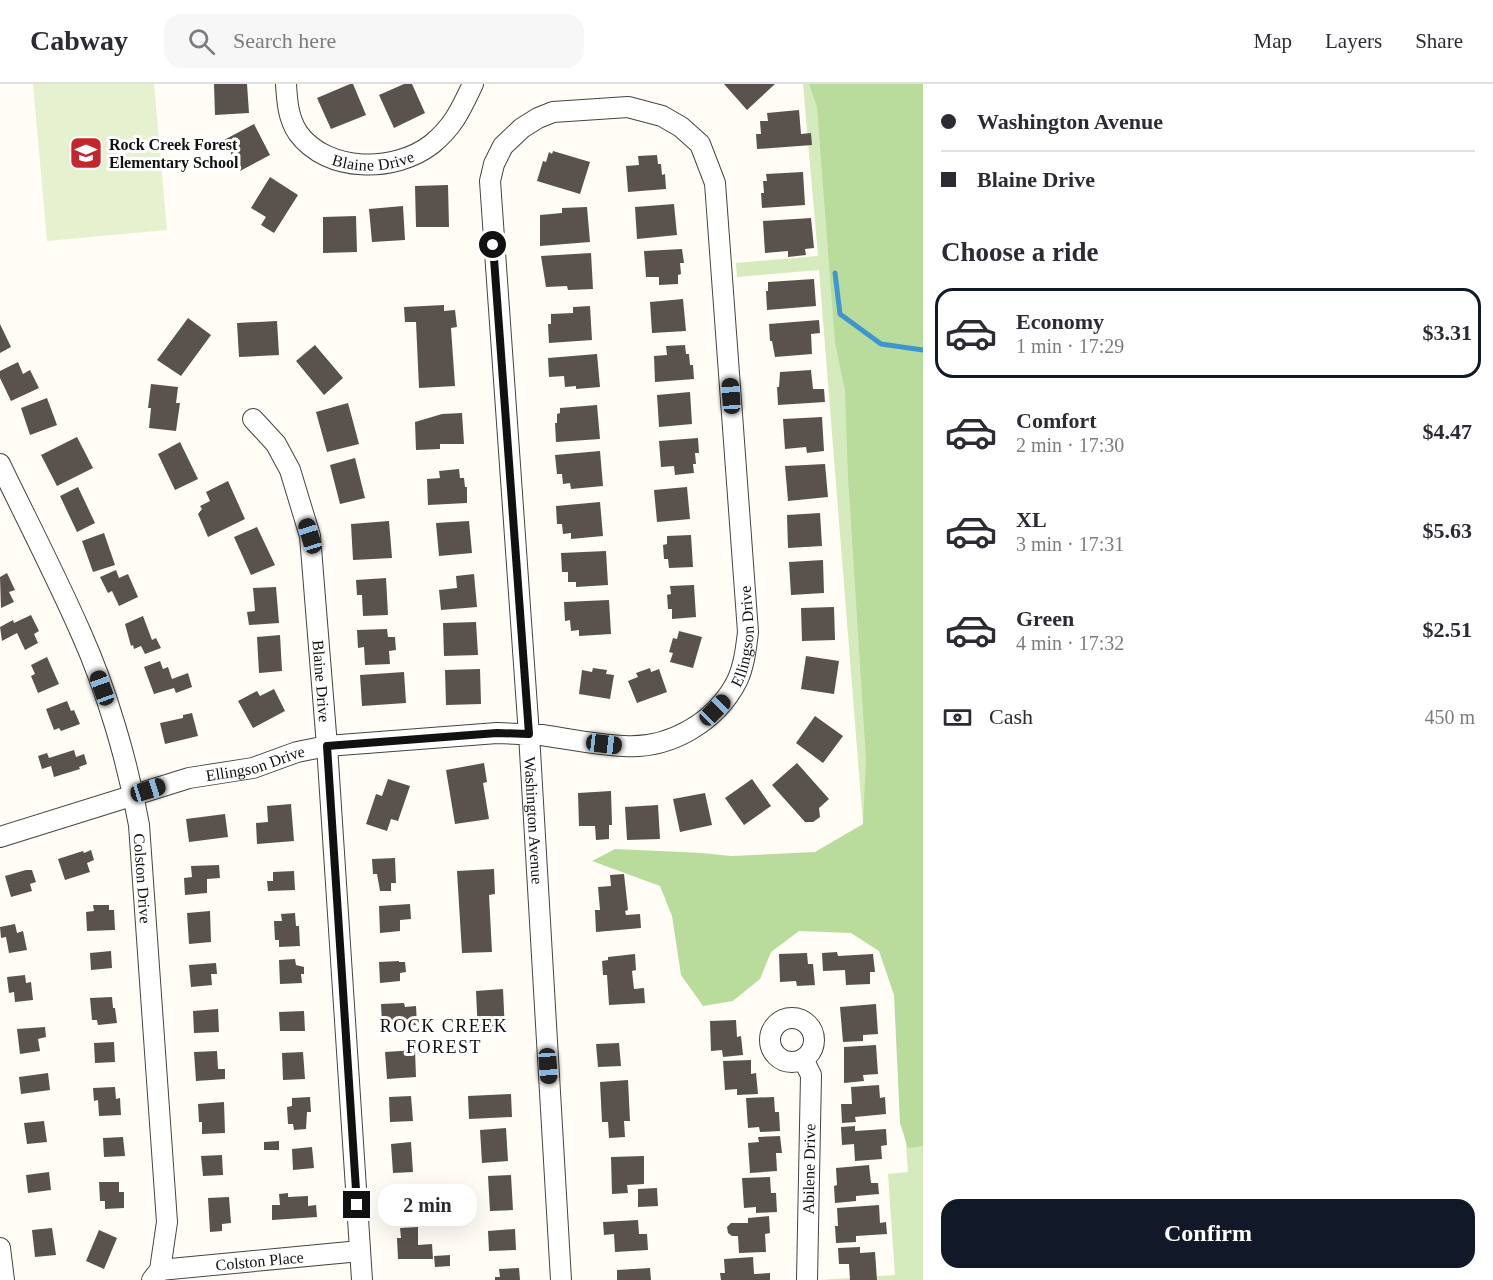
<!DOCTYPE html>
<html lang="en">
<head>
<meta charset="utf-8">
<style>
  :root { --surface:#fff; --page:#f7f7f7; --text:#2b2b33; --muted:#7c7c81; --line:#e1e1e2; --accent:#111827 }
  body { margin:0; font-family:"Times New Roman",serif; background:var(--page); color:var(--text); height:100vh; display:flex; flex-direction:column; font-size:22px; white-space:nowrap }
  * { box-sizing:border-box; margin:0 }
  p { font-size:20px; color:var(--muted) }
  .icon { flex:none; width:33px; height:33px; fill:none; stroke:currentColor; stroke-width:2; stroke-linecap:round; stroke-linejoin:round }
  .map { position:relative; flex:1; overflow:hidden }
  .panel { display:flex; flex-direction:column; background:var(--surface); width:570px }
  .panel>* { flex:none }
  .hud { display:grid; align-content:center; height:132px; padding:0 18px; background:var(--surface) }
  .end { position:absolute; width:27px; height:27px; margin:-14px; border:8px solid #111; background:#fff; box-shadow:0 0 0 3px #fff }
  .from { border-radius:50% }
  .bubble { position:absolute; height:42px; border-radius:18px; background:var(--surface); box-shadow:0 6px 24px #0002; font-size:20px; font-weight:800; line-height:42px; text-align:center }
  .car { position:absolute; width:18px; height:36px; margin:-18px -9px; border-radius:8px; box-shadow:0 0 4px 2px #0007; background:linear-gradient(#222 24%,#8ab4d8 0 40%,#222 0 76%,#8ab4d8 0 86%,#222 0) }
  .hud b { display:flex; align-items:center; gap:21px; height:57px; font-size:22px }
  .hud b+b { border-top:2px solid var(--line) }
  .hud i { width:15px; height:15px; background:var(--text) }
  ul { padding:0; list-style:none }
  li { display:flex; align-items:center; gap:18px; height:90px; margin:0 12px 9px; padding:0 6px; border:3px solid transparent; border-radius:18px }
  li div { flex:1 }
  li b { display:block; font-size:22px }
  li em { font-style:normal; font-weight:800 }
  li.current { border-color:var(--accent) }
  li>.icon { width:54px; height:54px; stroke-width:1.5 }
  h2 { padding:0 18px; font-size:27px; line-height:72px }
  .pay { display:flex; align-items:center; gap:15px; height:66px; padding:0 18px; font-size:22px }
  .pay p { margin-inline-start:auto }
  .button { display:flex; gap:12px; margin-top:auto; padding:12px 18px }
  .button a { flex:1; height:69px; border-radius:18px; background:var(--accent); color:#fff; font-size:24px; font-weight:800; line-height:69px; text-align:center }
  header { display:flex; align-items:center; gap:36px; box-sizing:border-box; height:84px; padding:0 30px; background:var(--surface); border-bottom:2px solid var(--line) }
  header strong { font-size:28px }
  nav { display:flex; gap:33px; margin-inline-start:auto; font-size:21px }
  .search { width:420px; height:54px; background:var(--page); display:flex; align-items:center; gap:15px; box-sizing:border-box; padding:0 21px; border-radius:18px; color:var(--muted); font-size:22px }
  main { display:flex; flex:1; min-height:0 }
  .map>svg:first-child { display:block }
</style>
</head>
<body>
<header>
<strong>Cabway</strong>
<div class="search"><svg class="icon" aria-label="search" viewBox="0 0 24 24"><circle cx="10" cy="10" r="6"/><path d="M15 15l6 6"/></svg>Search here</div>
<nav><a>Map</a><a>Layers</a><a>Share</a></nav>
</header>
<main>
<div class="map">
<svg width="923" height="1196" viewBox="0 0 923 1196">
  <rect width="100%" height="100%" fill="#fffdf5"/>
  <path fill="#d5ebbd" d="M803 0H923V1196H819L895 1191 888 1090 908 1088 889 839 871 840 819 186 737 193 736 179 818 172Z"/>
  <path fill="#b9dc9c" d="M809 0H923V1062L908 1064 900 1039 894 911 879 867 851 849 799 847 771 868 760 895 733 917 703 922 681 891 672 832 660 802 592 777 615 765 702 769 731 772 815 768 863 740 866 675 848 392 845 307 835 258 817 23Z"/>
  <path fill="#e6f2cf" d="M33 0H154L167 146 47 157Z"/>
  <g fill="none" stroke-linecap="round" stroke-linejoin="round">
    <path stroke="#3f96cf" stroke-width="5" d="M835 189 840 230 881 260 923 266"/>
  </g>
  <path fill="#5a524d" d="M214 0H247L249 29 215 31Z
    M350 0H353L366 31 331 45 317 14Z
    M404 0H412L425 29 394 44 379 11Z
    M724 0H775L747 26Z
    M799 26 801 50 811 49 812 61 757 65 756 50H761L760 37H768L767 29Z
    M254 40 270 71 240 87 224 56Z
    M553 67 590 78 580 110 537 97 543 77 546 78 549 68 552 70Z
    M657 71 658 80H661L662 91 665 90 666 105 628 108 626 82 639 81 638 72Z
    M803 88 805 121 762 124 761 109H764L763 97H767L766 90Z
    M270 93 298 111 274 149 261 141 266 133 251 124Z
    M448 101 449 143H416L415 102Z
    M674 120 677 151 637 155 635 123Z
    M403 122 405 156 372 158 369 125Z
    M587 123 590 158 540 162V131L562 129V124Z
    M356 132 357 168 323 169V133Z
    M811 134 814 164 805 165 806 171 788 173V167L765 169 763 137Z
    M682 165 684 179H680L681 190 678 191V200L659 201V193H646L644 167Z
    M591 169 593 205 568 206 567 202 546 203 541 172Z
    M814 195 816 222 767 226 766 207H768V198Z
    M683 215 686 247 652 249 650 218Z
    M444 221V227L455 226 457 243 451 244 455 302 419 304 416 238H405L404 223Z
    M590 222 592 256 549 259 548 240H551V230L573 229V223Z
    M188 234 211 251 181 292 157 276Z
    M819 236 820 249 811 250 812 270 775 273 772 257H770L769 240Z
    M277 237 279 271 239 273 237 239Z
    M0 240 11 263 0 269Z
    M315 261 343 294 324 311 296 277Z
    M685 261 686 270H689L690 281H693L694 295 655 298 654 272 667 271 666 262Z
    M597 270 600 303 576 305V302L565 303 564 292 549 293 548 274Z
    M18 278 23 290 30 286 39 304 11 317 0 294V287Z
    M811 286 813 305H824L825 318 778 321 777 303H779L780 288Z
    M151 300 178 303 176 319H180L176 347 149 344 151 324H148Z
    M690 308 692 340 659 343 657 311Z
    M47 314 57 341 30 351 21 324Z
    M348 319 359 360 327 368 316 328Z
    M597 321 600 355 556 358 555 339H557V330L560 329V324Z
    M462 329 464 360H440V365L416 366 415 338 442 330Z
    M822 333 824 367 807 369 806 363 785 365 783 335Z
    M77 353 93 384 57 402 41 371Z
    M698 354 699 369H695L696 380H693L694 389 675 391 674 382 661 383 659 357Z
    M180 358 198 395 175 406 158 370Z
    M600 367 603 402 571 405 570 399 563 400 562 390H557L555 371Z
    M355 374 365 414 340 420 330 381Z
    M825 380 828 413 788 417 785 382Z
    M459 385 460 394H464L465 403H467V419L428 421 427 395 440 394 439 387Z
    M228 397 245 435 208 453 198 430 202 425 200 422 210 417 206 408Z
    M78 403 95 439 77 448 60 412Z
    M687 403 690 435 657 438 654 406Z
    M600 418 603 452 571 455V449L563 450 562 440H557L556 422Z
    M820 429 822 462 788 464 787 431Z
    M389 437 392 474 353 476 351 440Z
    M469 437 472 469 439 472 436 439Z
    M257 443 275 481 251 491 234 453Z
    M104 449 115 481 93 488 82 457Z
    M691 451 693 483 669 484 668 475H664L663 461 667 460V452Z
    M606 467 608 501 576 503V498H568V488H562L561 469Z
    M823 476 824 509 791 511 789 478Z
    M116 486 119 494 128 490 138 513 119 522 112 507 108 509 100 493Z
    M7 489 15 506 9 508 14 518 1 524 0 493Z
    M474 490 477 523 441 526 439 506 457 504 456 492Z
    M386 494 388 531 363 532 362 511H357L356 496Z
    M694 501 696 533 672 535V525H668L667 511 671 510 670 502Z
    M276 503 279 539 249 541 247 528 255 527 253 504Z
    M609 516 611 550 579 552V546L571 547 570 536 565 537 564 518Z
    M834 523 835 556 802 557 801 524Z
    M31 531 39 547 34 550 38 559 25 566 17 549 2 557 0 543 13 536 14 539Z
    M143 532 152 556 156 554 161 564 145 570 141 562 134 565 133 561 131 562 125 540Z
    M476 538 478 571 444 572 443 539Z
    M387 545 388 553H395L396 566 389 567 390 580 365 581 364 563 358 564 357 546Z
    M679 547 702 553 693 584 670 578 673 569 669 568 673 554 677 555Z
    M280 551 282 587 259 589 257 553Z
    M806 572 839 577 834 610 801 605Z
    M47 573 59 600 38 609 31 592 35 590 31 581Z
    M160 577 163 585 168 583 172 595 188 589 192 603 176 609 174 604 154 610 144 583Z
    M593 584 607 586 606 590 614 591 610 615 579 610 582 586 592 588Z
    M650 584 651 588 659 585 667 608 637 619 628 597 638 593 636 589Z
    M480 585 481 620 446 621 445 586Z
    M404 588 406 619 362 622 360 591Z
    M274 605 285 627 253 644 238 617 257 607 260 612Z
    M67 617 71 627 74 626 80 640 61 647 59 644 54 646 46 625Z
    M192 629 198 652 165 660 160 639 183 634V631Z
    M815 632 843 652 823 679 796 659Z
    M74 666 76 673 84 670 87 680 79 683 80 685 54 693 51 682 42 685 38 672 47 669 49 674Z
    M484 679 487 698 483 699 489 735 455 740 446 686Z
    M797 679 829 715 819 724 820 733 813 738H805L772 701Z
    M388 695 410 702 398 737 391 735 387 747 366 740 376 710 382 712Z
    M752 695 771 722 744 741 725 714Z
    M611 707 612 741H609V755L596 756 595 742H579L578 709Z
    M705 709 712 741 680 748 673 715Z
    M291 720 294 757 257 760 256 739 268 738 267 722Z
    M658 721 660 755 627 756 625 723Z
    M225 730 228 753 189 758 186 735Z
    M91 766 94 776 87 779 90 788 65 796 58 775 83 767 84 769Z
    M395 774 396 799H391V807H380L377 790H373L372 775Z
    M219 781 220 794 207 795V809L185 811 184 794 192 793 191 782Z
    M494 785 495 810 489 811 492 868 462 869 457 787Z
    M26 786H32L36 798 30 800 32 807 11 813 5 792Z
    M294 787 295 806 268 807 267 797H273V788Z
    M624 790 628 826 625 827 626 831 640 830 641 844 596 848 595 826H600L598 803 611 802 610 791Z
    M410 820 411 835 400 836V847L380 849 379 822Z
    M93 821H109V826H114L115 846 87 847 86 828 94 827Z
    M210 827 211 858 189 860 187 829Z
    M295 829 296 842H299L300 862 279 863V856H275L274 837H282L281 830Z
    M15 840 17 849 23 847 27 866 9 869 6 853 1 854 0 843Z
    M111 867 112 884 91 886 90 869Z
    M837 868 838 872 873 870 875 888H870V900L846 901 845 886 823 887 822 869Z
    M807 869 808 880H813L815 901 797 902 796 897 780 898 779 870Z
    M635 870 636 886 632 887 634 905 644 904 645 919 609 921 607 891H603L602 877 608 876V873Z
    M295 875 296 881 304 883V890H301L302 899 280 900 279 876Z
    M399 877V878H405L406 888 400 889V897L380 899 379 878Z
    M216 879 217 890H211L212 901 191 903 189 881Z
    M25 891 26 899 31 898 33 916 15 918 14 908 9 909 7 893Z
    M503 905 505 948 478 950 476 907Z
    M112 913 113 924H115L117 939 98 941 97 936H92L90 914Z
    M404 919 405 923 416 922 417 941 404 942V938L382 939 381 920Z
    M876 920 878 950 863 951V957L843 958 840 923Z
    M218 925 219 948 194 949 193 927Z
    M304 927 305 947H280L279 928Z
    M736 936 737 953 741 952 743 971 723 973 722 966 711 967 710 937Z
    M45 943 46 953 38 955 40 967 20 970 17 945Z
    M114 958 115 978 95 979 94 959Z
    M619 959 621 982 598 983 596 960Z
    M876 961 878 990 863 991 864 997 844 999V963Z
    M415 966 416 993 387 995 385 968Z
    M217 967 218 985H225V995L196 997 194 968Z
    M303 968 305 995 283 996 282 969Z
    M751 976V990L756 989 758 1010 737 1011V1005L725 1006 723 977Z
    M48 989 50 1006 21 1010 19 993Z
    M628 996 630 1037H624L625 1053 609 1054 608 1038H602L600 998Z
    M879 1001 880 1014 885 1013 886 1030 855 1033 856 1038 842 1039 841 1020H852L851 1003Z
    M115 1003 116 1015 120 1014 121 1031 99 1032 98 1016 94 1017 93 1004Z
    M511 1010 512 1033 469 1035 468 1012Z
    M411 1012 413 1037 390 1038 389 1013Z
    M310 1013 311 1028H307L306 1045 294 1046 293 1040H288L287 1023 292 1022V1014Z
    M774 1013 775 1028H779L780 1047 760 1048 759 1043 748 1044 746 1014Z
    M224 1018 225 1049 202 1050V1038H199L198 1020Z
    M44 1037 47 1058 27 1060 24 1039Z
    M855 1042V1047L886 1045 887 1061 881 1062 882 1075 855 1077 854 1060 842 1061 841 1043Z
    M506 1044 508 1077 482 1079 480 1046Z
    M780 1052 782 1069H776L777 1087 750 1089 748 1059 759 1058 758 1053Z
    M123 1053 125 1072 104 1073 103 1054Z
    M279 1057V1066H264V1058Z
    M411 1058 413 1088 393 1089 391 1060Z
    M312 1063 314 1084 293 1086 292 1065Z
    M222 1071 223 1091 203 1092 201 1072Z
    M644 1072V1100L627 1101 628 1109 612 1110 611 1073Z
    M869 1081 871 1099H878L879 1110 856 1112V1117L835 1119 834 1102 837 1101 836 1084Z
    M49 1088 51 1106 28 1109 26 1091Z
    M511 1091 513 1126 490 1127 488 1092Z
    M770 1093 771 1109H776L777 1128 756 1129V1123L744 1124 742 1094Z
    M99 1098H119V1108H124V1124L105 1125V1117H100Z
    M417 1102 418 1117 439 1116V1129L398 1130 397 1103Z
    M657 1104 658 1122 638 1123V1105Z
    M288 1109V1113L308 1112V1122L316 1121 317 1133 272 1136V1121H280L279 1110Z
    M229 1113 231 1139 222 1140V1147L210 1148 208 1114Z
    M879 1121 880 1139 886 1138 887 1150 856 1152V1158L836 1159 835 1142H838L837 1124Z
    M769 1132 770 1149 765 1150 766 1168 739 1169 738 1152H732L728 1149 727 1143 731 1139H748V1134Z
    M638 1136 639 1150H647L648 1166 615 1168 614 1150 604 1151 603 1138Z
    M418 1143V1161L432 1160 433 1175H398L397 1154H401L400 1144Z
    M52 1144 56 1171 35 1173 32 1146Z
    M515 1145 516 1166 489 1167 488 1147Z
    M99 1146 117 1154 104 1185 86 1177Z
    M860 1163V1169L875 1168 877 1196H850L849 1180H839L838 1164Z
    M450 1171V1182L435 1183 434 1172Z
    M753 1173 754 1190 770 1189V1196H721L720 1189H725L724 1175Z
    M519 1184 520 1196H495V1193H500L499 1185Z
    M650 1184 651 1196H617V1186Z"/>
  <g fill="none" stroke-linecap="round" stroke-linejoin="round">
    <g stroke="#444" stroke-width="22">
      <g id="street">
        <path id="s1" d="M286 0C287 17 288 34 298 49 327 89 395 89 432 60 454 42 461 25 473 0"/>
        <path id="s2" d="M253 335 276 360 290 386 310 452 327 662 362 1196"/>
        <path id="s3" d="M0 380C27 436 56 492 81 549 107 607 128 679 139 741L167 1138 160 1186 152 1196"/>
        <path id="s4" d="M0 753 189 694 253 684 297 668 327 662 497 649 542 651C569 655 597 661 624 662 670 665 716 638 737 597 744 582 746 565 748 548L715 99 700 60 681 43 662 32 628 23 553 28 538 34 522 44 503 62 494 80 490 97 528 637 529 650 561 1196"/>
        <circle cx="792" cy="956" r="22"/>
        <path d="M803 975 811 991 807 1196"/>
        <path d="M0 1164 4 1196"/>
        <path id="s5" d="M160 1186 360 1167"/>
      </g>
    </g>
    <use href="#street" stroke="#fff" stroke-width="20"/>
  </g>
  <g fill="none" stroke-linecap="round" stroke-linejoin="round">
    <path stroke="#111" stroke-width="8" d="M357 1121 327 662 497 649 529 650 493 161"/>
  </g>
  <defs>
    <g id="school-square" transform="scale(1.725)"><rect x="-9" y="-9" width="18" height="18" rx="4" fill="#c4262e" stroke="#fff"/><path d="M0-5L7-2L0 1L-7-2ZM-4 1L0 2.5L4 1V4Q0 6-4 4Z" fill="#fff"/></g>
  </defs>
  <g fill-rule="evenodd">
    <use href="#school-square" x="86" y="69"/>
  </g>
  <g text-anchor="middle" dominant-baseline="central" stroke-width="6" stroke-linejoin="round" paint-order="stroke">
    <g font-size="16" font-weight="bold" fill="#111" stroke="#fff" text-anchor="start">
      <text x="109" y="60">Rock Creek Forest<tspan x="109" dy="18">Elementary School</tspan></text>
    </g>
    <g font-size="16" fill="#111" stroke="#fff">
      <text stroke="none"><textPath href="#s1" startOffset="136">Blaine Drive</textPath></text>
      <text stroke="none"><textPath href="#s4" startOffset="822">Ellingson Drive</textPath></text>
      <text stroke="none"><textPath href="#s2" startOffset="278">Blaine Drive</textPath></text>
      <text stroke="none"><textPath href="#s4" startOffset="266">Ellingson Drive</textPath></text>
      <text stroke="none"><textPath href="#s4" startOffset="2216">Washington Avenue</textPath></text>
      <text stroke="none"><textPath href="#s3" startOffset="442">Colston Drive</textPath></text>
      <text transform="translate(809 1085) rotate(-89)">Abilene Drive</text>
      <text stroke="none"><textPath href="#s5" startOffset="100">Colston Place</textPath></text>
    </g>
    <g font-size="18" letter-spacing="1.5" fill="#111" stroke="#fff">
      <text x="444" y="942">ROCK CREEK<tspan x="444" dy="21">FOREST</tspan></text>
    </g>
  </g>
</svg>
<i class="end from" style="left:493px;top:161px"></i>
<i class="end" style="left:357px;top:1121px"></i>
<div class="bubble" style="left:378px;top:1100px;width:99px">2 min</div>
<i class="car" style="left:731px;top:312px;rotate:356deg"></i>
<i class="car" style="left:310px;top:452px;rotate:343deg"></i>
<i class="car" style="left:102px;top:604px;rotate:340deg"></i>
<i class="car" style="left:715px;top:626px;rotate:45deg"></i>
<i class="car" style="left:604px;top:660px;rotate:97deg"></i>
<i class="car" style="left:148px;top:706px;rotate:73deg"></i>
<i class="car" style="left:548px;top:982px;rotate:176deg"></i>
</div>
<section class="panel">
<div class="hud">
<b><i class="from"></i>Washington Avenue</b>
<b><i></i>Blaine Drive</b>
</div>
<h2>Choose a ride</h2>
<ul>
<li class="current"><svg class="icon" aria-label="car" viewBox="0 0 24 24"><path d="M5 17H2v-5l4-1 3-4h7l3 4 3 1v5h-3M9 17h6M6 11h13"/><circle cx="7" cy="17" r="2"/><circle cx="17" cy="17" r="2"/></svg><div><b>Economy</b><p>1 min · 17:29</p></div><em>$3.31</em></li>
<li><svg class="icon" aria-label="car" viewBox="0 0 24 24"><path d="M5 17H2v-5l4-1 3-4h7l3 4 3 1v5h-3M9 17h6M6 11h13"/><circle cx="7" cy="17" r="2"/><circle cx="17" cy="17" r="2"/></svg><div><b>Comfort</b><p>2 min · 17:30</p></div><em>$4.47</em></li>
<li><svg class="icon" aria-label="car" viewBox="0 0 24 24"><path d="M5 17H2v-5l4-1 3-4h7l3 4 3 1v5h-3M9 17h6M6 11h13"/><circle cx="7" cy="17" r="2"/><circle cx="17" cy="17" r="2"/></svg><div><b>XL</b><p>3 min · 17:31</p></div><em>$5.63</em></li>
<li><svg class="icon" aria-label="car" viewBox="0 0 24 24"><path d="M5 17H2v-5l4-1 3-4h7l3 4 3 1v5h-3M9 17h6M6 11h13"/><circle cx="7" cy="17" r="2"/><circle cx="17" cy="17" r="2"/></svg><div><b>Green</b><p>4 min · 17:32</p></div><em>$2.51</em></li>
</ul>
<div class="pay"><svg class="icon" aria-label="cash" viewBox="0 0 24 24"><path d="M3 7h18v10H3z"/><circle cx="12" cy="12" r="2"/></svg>Cash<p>450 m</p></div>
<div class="button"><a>Confirm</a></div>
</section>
</main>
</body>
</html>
